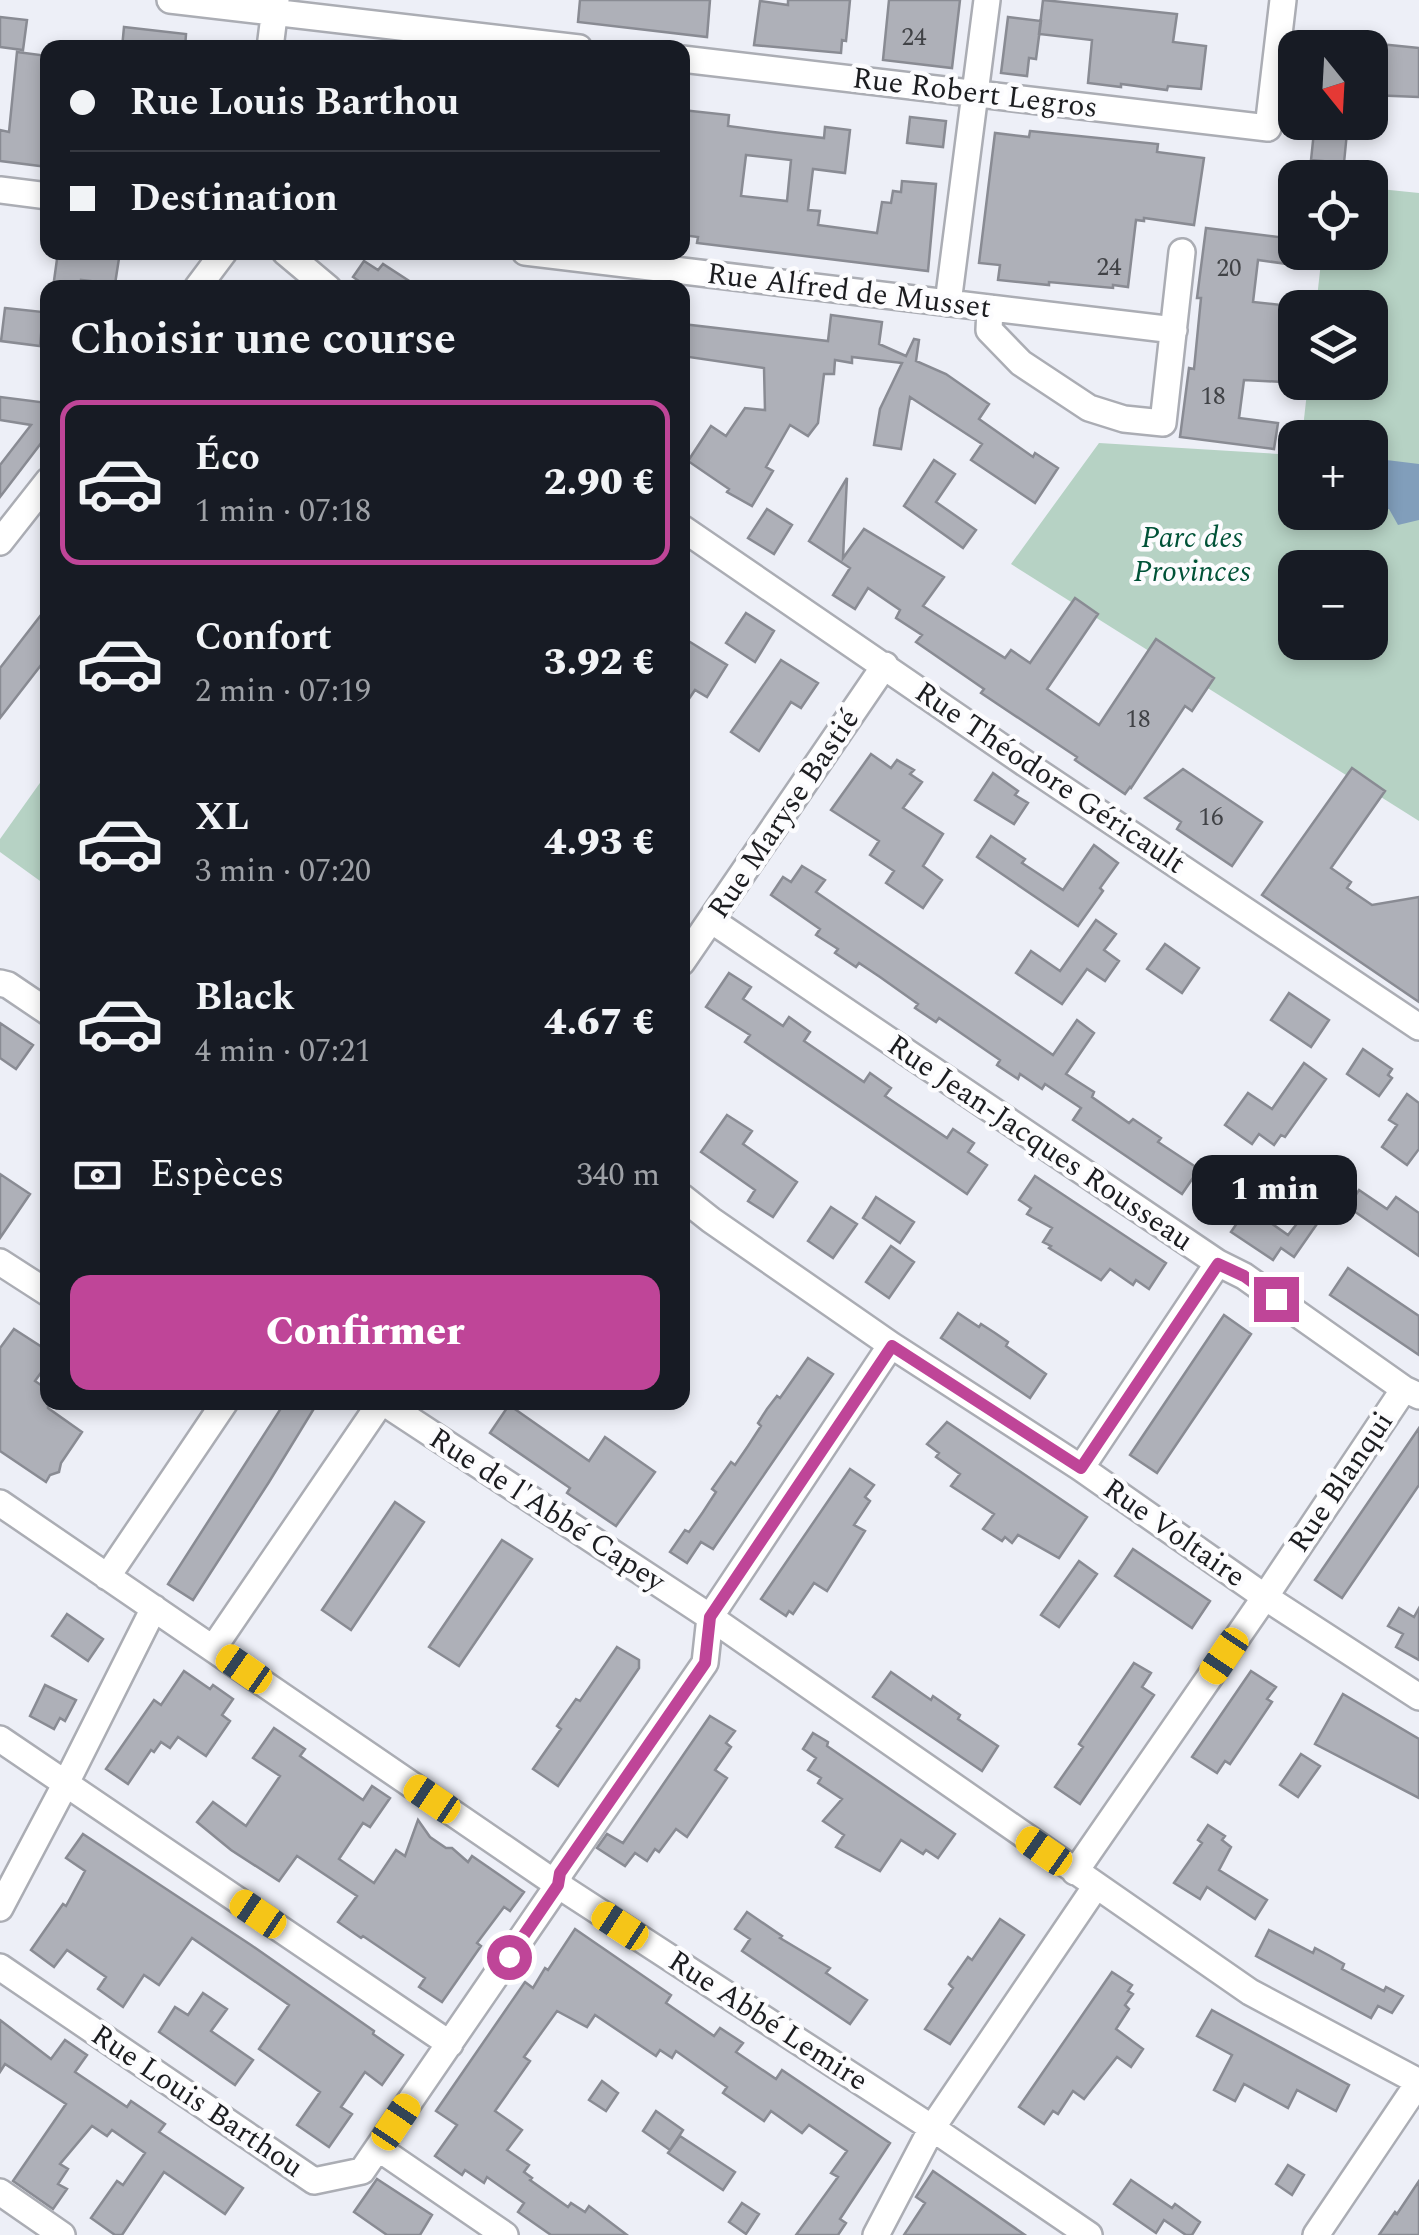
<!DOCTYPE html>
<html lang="fr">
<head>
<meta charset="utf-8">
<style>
  :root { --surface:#171b24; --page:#20242c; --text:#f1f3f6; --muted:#9ea1a6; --line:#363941; --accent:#bf4598 }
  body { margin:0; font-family:Spectral,serif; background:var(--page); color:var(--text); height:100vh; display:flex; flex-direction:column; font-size:38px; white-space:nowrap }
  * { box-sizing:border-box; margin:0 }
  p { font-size:32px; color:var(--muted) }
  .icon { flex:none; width:55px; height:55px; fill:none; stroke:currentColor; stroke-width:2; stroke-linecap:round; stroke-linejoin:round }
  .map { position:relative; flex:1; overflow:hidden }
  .drawer { position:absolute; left:40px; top:280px; width:650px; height:1130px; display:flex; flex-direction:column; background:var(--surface); border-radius:20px; box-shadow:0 5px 15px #0003 }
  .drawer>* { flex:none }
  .banner { position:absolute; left:40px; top:40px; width:650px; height:220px; border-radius:20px; box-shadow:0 5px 15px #0003; display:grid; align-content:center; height:220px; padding:0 30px; background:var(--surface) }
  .needle { width:65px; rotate:162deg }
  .fabs { position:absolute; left:1278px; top:30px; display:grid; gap:20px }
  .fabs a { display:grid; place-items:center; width:110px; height:110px; border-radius:20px; background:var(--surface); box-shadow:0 5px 15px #0003; font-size:50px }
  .end { position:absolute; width:45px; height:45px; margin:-22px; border:12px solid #bf4598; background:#fff; box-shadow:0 0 0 5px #fff }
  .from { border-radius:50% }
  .bubble { position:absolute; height:70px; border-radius:20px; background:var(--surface); box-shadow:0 5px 15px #0003; font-size:32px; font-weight:800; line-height:70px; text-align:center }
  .car { position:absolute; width:30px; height:60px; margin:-30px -15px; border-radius:12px; box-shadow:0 0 8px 2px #0007; background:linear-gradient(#f5c518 24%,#345 0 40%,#f5c518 0 76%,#345 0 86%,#f5c518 0) }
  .banner b { display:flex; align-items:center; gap:35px; height:95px; font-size:38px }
  .banner b+b { border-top:2px solid var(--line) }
  .banner i { width:25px; height:25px; background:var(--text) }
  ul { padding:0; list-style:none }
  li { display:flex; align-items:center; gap:30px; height:165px; margin:0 20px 15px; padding:0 10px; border:5px solid transparent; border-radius:20px }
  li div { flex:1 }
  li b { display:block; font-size:38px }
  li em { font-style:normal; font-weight:800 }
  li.on { border-color:var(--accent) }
  li>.icon { width:90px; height:90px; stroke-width:1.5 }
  h2 { padding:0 30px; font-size:45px; line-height:120px }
  .pay { display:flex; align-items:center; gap:25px; height:110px; padding:0 30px; font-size:38px }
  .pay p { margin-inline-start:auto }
  .cta { display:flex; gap:20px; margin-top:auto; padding:20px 30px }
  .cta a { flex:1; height:115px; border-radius:20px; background:var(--accent); color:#fff; font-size:40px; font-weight:800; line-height:115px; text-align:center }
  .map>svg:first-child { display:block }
</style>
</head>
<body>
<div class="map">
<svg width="1419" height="2235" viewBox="0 0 1419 2235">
  <rect width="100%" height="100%" fill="#edeff7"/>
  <path fill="#b6d2c4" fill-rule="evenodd" d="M1370 188 1419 193V821L1011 564 1099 443 1295 455V512H1370V438L1302 437 1308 383 1370 382V308L1316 307 1322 253 1370 252ZM1295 568H1370V642H1295Z
    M47 773V886L0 852V839Z"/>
  <path fill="#819ebb" d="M1370 458 1419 464V520L1398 525 1389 509 1370 512Z"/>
  <path fill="#aeb0b8" stroke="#898b93" stroke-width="2.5" fill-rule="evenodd" d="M580 0H710L707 37 578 22Z
    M788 0H850L846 41 842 40 841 53 754 45 760 1 788 5Z
    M889 0H960L952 68 883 60Z
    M1043 0 1177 14 1173 42 1206 46 1201 89 1168 86 1167 90 1121 84V87L1088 83 1092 40 1039 34Z
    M0 17 27 20 23 50 0 47Z
    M1008 17 1041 21 1036 59 1029 58 1027 76 1001 73Z
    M124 27 186 34 185 48H122Z
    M1370 43 1419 48V97L1370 95Z
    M17 52 48 56 42 119 48 120V167L0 161V130L9 132Z
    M682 110 729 115 728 126 773 132 824 138 825 127 850 130 845 173 813 169 808 210 820 211 818 225 877 233 882 202 891 203 893 191 901 192 902 181 936 184 928 271 697 243 698 237 682 235ZM746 155 791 160 787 201 741 196Z
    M910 117 946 121 943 147 907 143Z
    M1315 122H1348L1344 163 1311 160Z
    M1030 131 1158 144 1157 152 1204 158 1194 225 1144 218V221L1136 220 1128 287 1113 285V288L1049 282V285L998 280 1000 265 979 263 995 133 1029 137Z
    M1206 228 1295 239V265L1258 260 1253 302 1291 306 1282 382 1244 380 1239 418 1278 423 1274 449 1180 437 1189 368 1194 369 1201 298H1197Z
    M58 252H120L115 284 81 280 80 288H53Z
    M364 261 378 270 383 264 420 288H365L366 286 353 277Z
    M5 308 43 312 40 346 1 341Z
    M831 315 882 322 879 344 906 356 914 339 919 340 916 361 946 374 989 404 979 419 1033 457 1035 453 1058 468 1035 503 971 460 982 444 910 397 901 449 874 445 880 409 902 363 852 357V363L835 360 834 374H824L818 423 808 436 790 425 766 467 773 471 752 506 727 492 729 489 688 461 711 426 726 436 745 408 765 410 764 368 682 356V324L828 341Z
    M0 397 48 403V434L0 497V465L31 425 0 420Z
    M934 460 955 474 936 502 976 530 963 548 904 506Z
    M847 478 843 558 864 529 944 577 923 606 1005 658 1011 650 1030 663 1075 598 1098 614 1047 689 1099 725 1156 639 1214 678 1192 711 1185 706 1131 788 1130 787 1125 794 1075 760 1077 757 981 693 984 689 916 642 922 635 896 618 900 610 868 588 855 609 833 595 850 568 809 541Z
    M767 509 792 525 774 554 748 538Z
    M48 606V656L0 718V668Z
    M746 613 774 631 755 662 726 643Z
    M682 637 727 665 707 697 695 690 682 709Z
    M781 660 818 683 801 708 791 702 759 751 731 732Z
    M871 754 891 768 897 760 914 770 910 774 922 782 903 808 943 834 923 866 942 880 923 908 886 883 894 871 870 855 879 841 831 810Z
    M1352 768 1385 791 1331 868 1351 882 1347 888 1372 905 1419 897V1002L1262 895Z
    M1183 769 1262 822 1232 866 1177 829 1181 822 1145 798Z
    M993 773 1018 791 1015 795 1028 803 1014 824 975 800Z
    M991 836 1025 859 1022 863 1063 890 1094 845 1118 863 1100 888 1103 891 1078 926 977 857Z
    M802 866 825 880 816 892 1053 1055 1077 1020 1094 1033 1066 1074 1094 1092 1092 1097 1129 1123 1133 1119 1161 1138 1158 1142 1199 1169 1182 1194 1073 1120 1081 1108 1045 1084 1042 1089 1020 1074 1018 1079 997 1065 1000 1060 939 1018 936 1022 915 1008 918 1004 880 977 859 963 856 967 835 953 838 949 816 935 820 929 771 895 783 877 791 882Z
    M1096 920 1116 934 1104 950 1119 961 1105 981 1087 969 1062 1004 1016 973 1031 951 1060 971Z
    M1165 944 1199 968 1182 993 1147 969Z
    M729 973 751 987 743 999 783 1026 789 1017 810 1032 804 1041 864 1082 870 1073 891 1088 885 1096 947 1138 953 1129 974 1143 968 1152 987 1165 967 1194 745 1042 750 1035 706 1007Z
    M1289 993 1329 1020 1311 1047 1271 1020Z
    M0 1023 33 1045 16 1069 0 1058Z
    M1363 1049 1392 1069 1388 1075 1392 1078 1379 1096 1347 1074Z
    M1304 1063 1326 1079 1285 1137 1281 1135 1274 1145 1259 1134 1252 1144 1225 1125 1248 1093 1272 1109Z
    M1407 1094 1419 1103V1149L1407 1165 1382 1147 1397 1125 1389 1120Z
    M727 1115 752 1131 743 1144 797 1182 773 1217 748 1201 755 1190 701 1152Z
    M0 1174 30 1194 0 1238Z
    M1035 1176 1166 1263 1149 1289 1136 1280 1133 1285 1110 1269 1101 1280 1049 1248 1051 1246 1043 1242 1052 1228 1027 1214 1031 1208 1019 1200Z
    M1359 1190 1387 1209 1396 1197 1419 1213V1256L1348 1207Z
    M876 1197 914 1222 900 1243 863 1218Z
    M1314 1202 1326 1211 1294 1257 1281 1248 1273 1260 1231 1232 1248 1207 1288 1235Z
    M831 1207 857 1224 833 1258 808 1241Z
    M891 1246 914 1262 889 1298 866 1282Z
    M1348 1268 1419 1316V1355L1330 1295Z
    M958 1313 979 1327 981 1324 995 1333 1008 1342 1006 1346 1046 1374 1030 1398 941 1338Z
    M1224 1315 1251 1334 1157 1473 1130 1455Z
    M14 1329 48 1351V1363L35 1381 48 1390V1408L82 1432 61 1463 59 1472 50 1475 46 1482 0 1451V1348Z
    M808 1358 833 1374 713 1549 701 1542 687 1563 670 1552 685 1530 689 1532 703 1512 716 1492 712 1489 731 1462 735 1465 748 1446 761 1426 758 1423 767 1409 777 1396 780 1398Z
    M285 1402H318L269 1482 193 1600 168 1584Z
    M509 1405 589 1461 605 1437 655 1472 616 1526 567 1493 570 1488 490 1433Z
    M947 1422 1087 1517 1059 1558 1018 1535 1012 1543 1005 1537 1002 1541 983 1529 994 1514 951 1486 960 1474 936 1457 939 1453 927 1444Z
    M1419 1428V1485L1342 1598 1315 1580Z
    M850 1469 874 1485 865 1497 870 1501 854 1525 865 1531 827 1591 814 1583 793 1614 789 1611 786 1616 761 1599Z
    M395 1502 424 1522 351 1630 322 1610Z
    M502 1540 532 1559 459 1666 429 1647Z
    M1133 1549 1210 1601 1192 1628 1115 1576Z
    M1079 1561 1097 1574 1059 1627 1041 1615Z
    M1399 1608 1414 1617 1419 1608V1660L1396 1647 1403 1634 1388 1626Z
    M67 1614 103 1639 88 1661 52 1636Z
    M617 1647 639 1660V1668L558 1786 533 1769 561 1729 557 1726 576 1699 580 1701Z
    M1134 1663 1151 1673 1142 1687 1154 1695 1080 1804 1055 1787 1083 1747 1079 1744Z
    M184 1671 210 1689 213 1685 233 1699 222 1715 230 1721 206 1756 178 1737 170 1748 161 1742 154 1752 151 1750 128 1784 106 1769 154 1700 161 1705Z
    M1251 1671 1276 1687 1267 1699 1272 1702 1230 1764 1225 1761 1217 1773 1192 1757Z
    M891 1672 931 1700 933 1696 960 1715 958 1719 998 1746 982 1771 873 1697Z
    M45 1685 76 1700 65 1721 60 1718 54 1729 30 1716Z
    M1343 1694 1419 1739V1798L1315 1744Z
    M710 1716 735 1731 726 1743 731 1747 715 1770 727 1778 687 1837 676 1829 659 1852 655 1849 647 1861 635 1853 625 1866 597 1848 607 1834 623 1843Z
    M274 1728 305 1749 300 1756 363 1800 372 1786 390 1798 370 1827 363 1823 339 1859 374 1883 396 1850 405 1856 418 1820 430 1837 446 1848H452L468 1862 472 1856 524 1892 510 1911 504 1907 477 1943 481 1946 442 2002 419 1987 425 1978 363 1936 361 1938 338 1922 357 1896 297 1856 279 1881 231 1850 197 1822 213 1802 246 1826 280 1776 253 1758Z
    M813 1733 828 1742 827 1746 955 1834 938 1858 926 1850 923 1854 901 1840 880 1871 836 1847 844 1835 823 1821 842 1799 818 1783 821 1778 808 1770 816 1758 803 1749Z
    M1301 1754 1320 1766 1298 1797 1280 1785Z
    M1208 1825 1225 1836 1222 1840 1231 1847 1219 1870 1267 1900 1255 1919 1207 1887 1200 1899 1174 1883 1202 1843 1198 1840Z
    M83 1834 251 1945 374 2031 373 2034 403 2055 382 2085 365 2072 341 2107 352 2114 329 2147 297 2125 320 2092 259 2049 289 2005 192 1938 159 1985 144 1975 123 2007 98 1989 106 1977 67 1950 54 1967 31 1950 63 1904 66 1906 85 1871 66 1858Z
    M747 1912 782 1936 780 1938 830 1968 826 1973 867 2000 850 2024 742 1951 750 1939 735 1929Z
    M1000 1919 1024 1935 950 2044 925 2029 953 1988 949 1984 968 1957 972 1960Z
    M575 1929 671 1995 666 2003 714 2036 720 2028 743 2043 736 2052 776 2079 782 2070 890 2143 840 2219 846 2223 838 2235H796L838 2177 831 2173 847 2151 809 2125 802 2133 771 2111 764 2121 723 2093 727 2087 676 2051 672 2058 660 2050 656 2056 595 2015 587 2027 557 2011 524 2057 530 2061 495 2111 522 2130 507 2150 529 2165 524 2172 532 2178 530 2180 568 2207 571 2203 585 2212 589 2206 627 2235H551L518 2212 524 2203 487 2177 484 2183 465 2170 462 2175 435 2156 457 2125 436 2111 525 1982 533 1988 545 1968 548 1970Z
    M1269 1930 1313 1953 1315 1948 1330 1956 1344 1964 1342 1969 1384 1991 1386 1987 1403 1996 1392 2013 1378 2006 1371 2018 1256 1956Z
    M1112 1972 1132 1985 1128 1991 1133 1994 1125 2005 1129 2009 1116 2029 1143 2049 1131 2067 1117 2057 1084 2099 1073 2091 1058 2114 1053 2111 1044 2124 1019 2107Z
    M203 1993 227 2009 211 2031 253 2060 235 2085 159 2032 175 2007 188 2015Z
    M1212 2010 1349 2085 1336 2111 1297 2090 1288 2108 1244 2084 1235 2101 1214 2090 1232 2055 1197 2036Z
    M0 2020 51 2059 65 2040 87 2055 75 2072 127 2107 131 2101 165 2124 159 2132 243 2188 225 2214 164 2172 122 2235H115L91 2218 117 2181 123 2185 145 2153 112 2130 107 2136 92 2126 60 2164 68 2169 58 2184 67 2189 53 2209 13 2181 66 2104 5 2064 0 2072Z
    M602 2081 618 2093 606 2111 589 2100Z
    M656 2111 683 2130 670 2150 643 2131Z
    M680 2136 735 2172 723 2190 668 2153Z
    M1288 2165 1304 2175 1292 2195 1276 2184Z
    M933 2171 1025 2235H904L925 2203 916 2197Z
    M377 2179 432 2215 420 2235H387L354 2212Z
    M1131 2180 1172 2208 1175 2204 1200 2222 1192 2235H1186L1164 2220 1156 2233 1114 2204Z
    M1419 2181V2235H1379L1395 2212 1397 2214Z
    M742 2203 759 2214 746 2234 729 2222Z"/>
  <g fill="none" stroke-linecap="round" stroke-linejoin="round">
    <g stroke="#abadb4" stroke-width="30">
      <path id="street" d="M170 0 579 48
        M270 48 276 0
        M682 59 1268 128 1283 0
        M0 190 48 196
        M285 252 328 288
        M525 252 1174 330
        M197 288 224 252
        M948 303 987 0
        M990 308 989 330 1021 363 1089 408 1124 419 1163 423 1182 252
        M682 528 1029 766 1419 1027
        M0 542 48 481
        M711 920 1218 1263 1244 1276 1404 1389 1419 1396
        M682 962 885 665
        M0 983 8 985 48 1012
        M682 1197 711 1220 891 1345 1081 1468 1265 1597 1419 1697
        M0 1262 48 1293
        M383 1402 710 1617 1250 1992 1419 2082
        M1081 1468 1218 1263
        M0 1503 558 1885 932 2128 1089 2235
        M107 1577 225 1402
        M214 1647 381 1402
        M0 1739 450 2044
        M1075 1872 1265 1597 1404 1389
        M0 1908 66 1783 154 1608
        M0 1967 314 2181 362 2171 558 1885 560 1873 705 1663 710 1617 891 1345
        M378 2148 505 2235
        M0 2192 62 2235
        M876 2235 932 2128 1096 1886
        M1316 2235 1419 2082"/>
    </g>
    <use href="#street" stroke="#fff" stroke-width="25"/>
  </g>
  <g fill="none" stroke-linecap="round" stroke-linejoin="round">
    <path stroke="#bf4598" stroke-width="12" d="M509 1957 558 1885 560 1873 705 1663 710 1617 892 1346 1081 1468 1218 1264 1244 1276 1276 1299"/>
  </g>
  <g text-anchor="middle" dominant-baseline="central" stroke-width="9" stroke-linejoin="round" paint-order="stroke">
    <g font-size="25" fill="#404246">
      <text x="914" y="38">24</text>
      <text x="1109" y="268">24</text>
      <text x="1229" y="269">20</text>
      <text x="1213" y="397">18</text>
      <text x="1138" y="720">18</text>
      <text x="1211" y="818">16</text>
    </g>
    <g font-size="30" fill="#1c1d20" stroke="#fcfcfe">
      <text transform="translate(975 93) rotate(7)">Rue Robert Legros</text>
      <text transform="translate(849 291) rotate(7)">Rue Alfred de Musset</text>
      <text transform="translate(1050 778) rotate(34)">Rue Théodore Géricault</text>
      <text transform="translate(784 814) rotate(-56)">Rue Maryse Bastié</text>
      <text transform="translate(1040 1143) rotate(34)">Rue Jean-Jacques Rousseau</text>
      <text transform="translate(1341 1482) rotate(-56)">Rue Blanqui</text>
      <text transform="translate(547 1510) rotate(33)">Rue de l'Abbé Capey</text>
      <text transform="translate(1174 1533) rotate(35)">Rue Voltaire</text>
      <text transform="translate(768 2021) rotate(33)">Rue Abbé Lemire</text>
      <text transform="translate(197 2101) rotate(34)">Rue Louis Barthou</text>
    </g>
    <g font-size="30" font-style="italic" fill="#005237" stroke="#fcfcfe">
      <text x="1192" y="538">Parc des<tspan x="1192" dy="34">Provinces</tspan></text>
    </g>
  </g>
</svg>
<div class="fabs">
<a><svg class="needle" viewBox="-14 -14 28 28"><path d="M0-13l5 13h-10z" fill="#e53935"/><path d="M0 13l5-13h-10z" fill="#9ea1a6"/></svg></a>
<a><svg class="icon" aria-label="locate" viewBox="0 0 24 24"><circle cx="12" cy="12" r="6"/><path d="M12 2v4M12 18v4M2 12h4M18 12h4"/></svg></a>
<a><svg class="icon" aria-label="layers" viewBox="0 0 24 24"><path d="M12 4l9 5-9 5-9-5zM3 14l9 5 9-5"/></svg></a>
<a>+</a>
<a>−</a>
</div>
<i class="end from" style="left:509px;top:1957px"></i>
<i class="end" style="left:1276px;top:1299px"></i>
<div class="bubble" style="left:1192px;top:1155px;width:165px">1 min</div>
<i class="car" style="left:1224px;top:1656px;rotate:214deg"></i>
<i class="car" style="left:244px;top:1669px;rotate:305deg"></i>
<i class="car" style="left:432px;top:1799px;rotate:304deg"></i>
<i class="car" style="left:1044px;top:1851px;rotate:305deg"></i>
<i class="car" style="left:258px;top:1914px;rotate:304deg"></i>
<i class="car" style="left:620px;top:1926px;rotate:303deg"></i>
<i class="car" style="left:396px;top:2122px;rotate:34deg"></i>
<div class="banner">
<b><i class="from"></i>Rue Louis Barthou</b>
<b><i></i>Destination</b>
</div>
<section class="drawer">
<h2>Choisir une course</h2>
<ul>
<li class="on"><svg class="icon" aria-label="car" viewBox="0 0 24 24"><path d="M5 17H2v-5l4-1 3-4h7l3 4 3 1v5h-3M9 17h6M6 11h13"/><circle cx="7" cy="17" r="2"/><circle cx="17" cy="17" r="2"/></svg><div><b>Éco</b><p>1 min · 07:18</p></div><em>2.90 €</em></li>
<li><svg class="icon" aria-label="car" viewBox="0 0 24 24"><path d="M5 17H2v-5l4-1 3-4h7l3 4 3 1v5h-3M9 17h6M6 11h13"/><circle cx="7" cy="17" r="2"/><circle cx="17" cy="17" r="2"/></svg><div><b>Confort</b><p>2 min · 07:19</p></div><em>3.92 €</em></li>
<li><svg class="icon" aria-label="car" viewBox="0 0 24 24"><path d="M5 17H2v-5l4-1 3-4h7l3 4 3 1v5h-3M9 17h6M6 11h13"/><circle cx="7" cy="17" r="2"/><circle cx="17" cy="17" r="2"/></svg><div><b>XL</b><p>3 min · 07:20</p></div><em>4.93 €</em></li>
<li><svg class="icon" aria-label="car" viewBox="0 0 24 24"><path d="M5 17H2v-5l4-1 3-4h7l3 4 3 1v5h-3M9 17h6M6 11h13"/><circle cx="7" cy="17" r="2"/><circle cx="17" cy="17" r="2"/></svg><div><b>Black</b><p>4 min · 07:21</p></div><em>4.67 €</em></li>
</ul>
<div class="pay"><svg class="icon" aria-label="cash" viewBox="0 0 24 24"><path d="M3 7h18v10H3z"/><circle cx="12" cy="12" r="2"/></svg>Espèces<p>340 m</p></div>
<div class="cta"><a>Confirmer</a></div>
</section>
</div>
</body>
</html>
